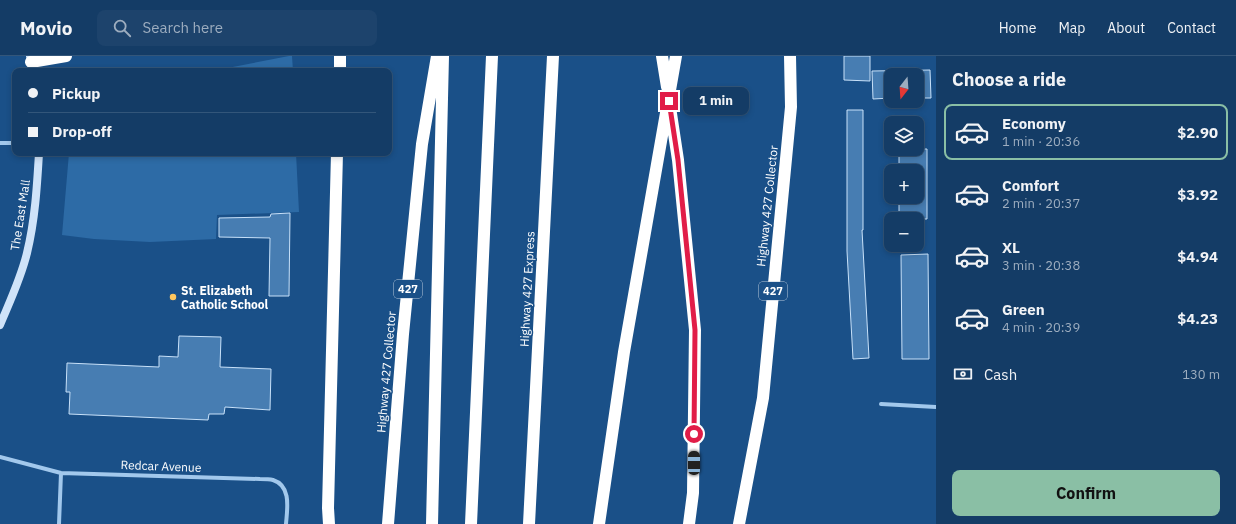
<!DOCTYPE html>
<html lang="en">
<head>
<meta charset="utf-8">
<style>
  :root { --surface:#143c66; --page:#1d436c; --text:#f1f3f6; --muted:#9dadbf; --line:#33567a; --accent:#8abfa5 }
  body { margin:0; font-family:"IBM Plex Sans",sans-serif; background:var(--page); color:var(--text); height:100vh; display:flex; flex-direction:column; font-size:15px; white-space:nowrap }
  * { box-sizing:border-box; margin:0 }
  p { font-size:13px; color:var(--muted) }
  .icon { flex:none; width:22px; height:22px; fill:none; stroke:currentColor; stroke-width:2; stroke-linecap:round; stroke-linejoin:round }
  .map { position:relative; flex:1; overflow:hidden }
  .sheet { display:flex; flex-direction:column; background:var(--surface); width:300px }
  .sheet>* { flex:none }
  .banner { position:absolute; left:12px; top:12px; width:380px; height:88px; border-radius:8px; box-shadow:0 2px 6px #0003,0 0 0 1px var(--line); display:grid; align-content:center; height:88px; padding:0 16px; background:var(--surface) }
  .needle { width:26px; rotate:197deg }
  .buttons { position:absolute; left:884px; top:12px; display:grid; gap:8px }
  .buttons a { display:grid; place-items:center; width:40px; height:40px; border-radius:8px; background:var(--surface); box-shadow:0 2px 6px #0003,0 0 0 1px var(--line); font-size:20px }
  .end { position:absolute; width:18px; height:18px; margin:-9px; border:5px solid #e11d48; background:#fff; box-shadow:0 0 0 2px #fff }
  .from { border-radius:50% }
  .bubble { position:absolute; height:28px; border-radius:8px; background:var(--surface); box-shadow:0 2px 6px #0003,0 0 0 1px var(--line); font-size:13px; font-weight:800; line-height:28px; text-align:center }
  .car { position:absolute; width:12px; height:24px; margin:-12px -6px; border-radius:5px; box-shadow:0 0 3px 1px #0007; background:linear-gradient(#222 24%,#8ab4d8 0 40%,#222 0 76%,#8ab4d8 0 86%,#222 0) }
  .banner b { display:flex; align-items:center; gap:14px; height:38px; font-size:15px }
  .banner b+b { border-top:1px solid var(--line) }
  .banner i { width:10px; height:10px; background:var(--text) }
  ul { padding:0; list-style:none }
  li { display:flex; align-items:center; gap:12px; height:56px; margin:0 8px 6px; padding:0 8px; border:2px solid transparent; border-radius:8px }
  li div { flex:1 }
  li b { display:block; font-size:15px }
  li em { font-style:normal; font-weight:800 }
  li.active { border-color:var(--accent) }
  li>.icon { width:36px; height:36px; stroke-width:1.5 }
  h2 { padding:0 16px; font-size:18px; line-height:48px }
  .pay { display:flex; align-items:center; gap:10px; height:44px; padding:0 16px; font-size:15px }
  .pay p { margin-inline-start:auto }
  .cta { display:flex; gap:8px; margin-top:auto; padding:8px 16px }
  .cta a { flex:1; height:46px; border-radius:8px; background:var(--accent); color:#111; font-size:16px; font-weight:800; line-height:46px; text-align:center }
  header { display:flex; align-items:center; gap:24px; box-sizing:border-box; height:56px; padding:0 20px; background:var(--surface); border-bottom:1px solid var(--line) }
  header strong { font-size:19px }
  nav { display:flex; gap:22px; margin-inline-start:auto; font-size:14px }
  .search { width:280px; height:36px; background:var(--page); display:flex; align-items:center; gap:10px; box-sizing:border-box; padding:0 14px; border-radius:8px; color:var(--muted); font-size:15px }
  main { display:flex; flex:1; min-height:0 }
  .map>svg:first-child { display:block }
</style>
</head>
<body>
<header>
<strong>Movio</strong>
<div class="search"><svg class="icon" aria-label="search" viewBox="0 0 24 24"><circle cx="10" cy="10" r="6"/><path d="M15 15l6 6"/></svg>Search here</div>
<nav><a>Home</a><a>Map</a><a>About</a><a>Contact</a></nav>
</header>
<main>
<div class="map">
<svg width="936" height="468" viewBox="0 0 936 468">
  <rect width="100%" height="100%" fill="#1a5088"/>
  <path fill="#2d6ba6" d="M289 0H292L293 15H212Z
    M69 97H296L299 156 217 159 216 183 150 186 94 183 62 179Z"/>
  <path fill="#477db2" stroke="#c8e1f9" d="M844 0H870V25L844 24Z
    M930 14 931 42H917V19H891V42L873 43 872 15Z
    M847 54H863V174H862L869 302 853 303 847 195Z
    M899 93H927V163H899V141H917V115H899Z
    M290 157 289 240H269L270 182 219 181V162L270 161 271 158Z
    M928 198 929 303H902L901 199Z
    M179 280 221 281 220 311 271 313 270 354 225 351 224 358H209L208 364 69 358 70 336H66L67 307 159 311V300L178 301Z"/>
  <g fill="none" stroke-linecap="round" stroke-linejoin="round">
    <path stroke="#a2c8ec" stroke-width="4" d="M0 87H15
      M881 348 936 351
      M0 401 61 417 260 423C265 423 269 423 273 424 292 430 287 454 286 468
      M59 468 61 417"/>
    <path stroke="#cfe3f9" stroke-width="8" d="M30 0 33 15
      M0 269C10 245 21 222 27 197 35 164 37 131 39 97"/>
    <path stroke="#fff" stroke-width="12" d="M662 0 667 31
      M31 6 66 0
      M340 15V0
      M670 51 678 104 695 274 693 437 689 468
      M329 468 328 452 337 97
      M388 468 403 278 422 88 437 0
      M432 468 443 0
      M471 468 492 0
      M529 468 553 0
      M599 468 624 296 676 0
      M739 468 763 342 791 51 790 0"/>
  </g>
  <g fill="none" stroke-linecap="round" stroke-linejoin="round">
    <path stroke="#e11d48" stroke-width="5" d="M669 45 678 104 695 274 694 378"/>
  </g>
  <circle fill="#ffc75e" stroke="#1a5088" stroke-width="1.5" cx="173" cy="241" r="4"/>
  <g text-anchor="middle" dominant-baseline="central" stroke-width="3" stroke-linejoin="round" paint-order="stroke">
    <g fill="#1a5088" stroke="#bacadb" stroke-width="1">
      <rect x="394" y="224" width="28" height="18" rx="3"/>
      <rect x="759" y="226" width="28" height="18" rx="3"/>
    </g>
    <g font-size="11" font-weight="bold" fill="#fff">
      <text x="408" y="233">427</text>
      <text x="773" y="235">427</text>
    </g>
    <g font-size="12" fill="#fff" stroke="#1a5088">
      <text transform="translate(767 150) rotate(-84)">Highway 427 Collector</text>
      <text transform="translate(20 159) rotate(-81)">The East Mall</text>
      <text transform="translate(527 233) rotate(-87)">Highway 427 Express</text>
      <text transform="translate(386 316) rotate(-85)">Highway 427 Collector</text>
      <text transform="translate(161 410) rotate(2)">Redcar Avenue</text>
    </g>
    <g font-size="12" font-weight="bold" fill="#fff" stroke="#1a5088" text-anchor="start">
      <text x="181" y="234">St. Elizabeth<tspan x="181" dy="14">Catholic School</tspan></text>
    </g>
  </g>
</svg>
<div class="buttons">
<a><svg class="needle" viewBox="-14 -14 28 28"><path d="M0-13l5 13h-10z" fill="#e53935"/><path d="M0 13l5-13h-10z" fill="#9dadbf"/></svg></a>
<a><svg class="icon" aria-label="layers" viewBox="0 0 24 24"><path d="M12 4l9 5-9 5-9-5zM3 14l9 5 9-5"/></svg></a>
<a>+</a>
<a>−</a>
</div>
<i class="end from" style="left:694px;top:378px"></i>
<i class="end" style="left:669px;top:45px"></i>
<div class="bubble" style="left:683px;top:31px;width:66px">1 min</div>
<i class="car" style="left:694px;top:407px;rotate:0deg"></i>
<div class="banner">
<b><i class="from"></i>Pickup</b>
<b><i></i>Drop-off</b>
</div>
</div>
<section class="sheet">
<h2>Choose a ride</h2>
<ul>
<li class="active"><svg class="icon" aria-label="car" viewBox="0 0 24 24"><path d="M5 17H2v-5l4-1 3-4h7l3 4 3 1v5h-3M9 17h6M6 11h13"/><circle cx="7" cy="17" r="2"/><circle cx="17" cy="17" r="2"/></svg><div><b>Economy</b><p>1 min · 20:36</p></div><em>$2.90</em></li>
<li><svg class="icon" aria-label="car" viewBox="0 0 24 24"><path d="M5 17H2v-5l4-1 3-4h7l3 4 3 1v5h-3M9 17h6M6 11h13"/><circle cx="7" cy="17" r="2"/><circle cx="17" cy="17" r="2"/></svg><div><b>Comfort</b><p>2 min · 20:37</p></div><em>$3.92</em></li>
<li><svg class="icon" aria-label="car" viewBox="0 0 24 24"><path d="M5 17H2v-5l4-1 3-4h7l3 4 3 1v5h-3M9 17h6M6 11h13"/><circle cx="7" cy="17" r="2"/><circle cx="17" cy="17" r="2"/></svg><div><b>XL</b><p>3 min · 20:38</p></div><em>$4.94</em></li>
<li><svg class="icon" aria-label="car" viewBox="0 0 24 24"><path d="M5 17H2v-5l4-1 3-4h7l3 4 3 1v5h-3M9 17h6M6 11h13"/><circle cx="7" cy="17" r="2"/><circle cx="17" cy="17" r="2"/></svg><div><b>Green</b><p>4 min · 20:39</p></div><em>$4.23</em></li>
</ul>
<div class="pay"><svg class="icon" aria-label="cash" viewBox="0 0 24 24"><path d="M3 7h18v10H3z"/><circle cx="12" cy="12" r="2"/></svg>Cash<p>130 m</p></div>
<div class="cta"><a>Confirm</a></div>
</section>
</main>
</body>
</html>
